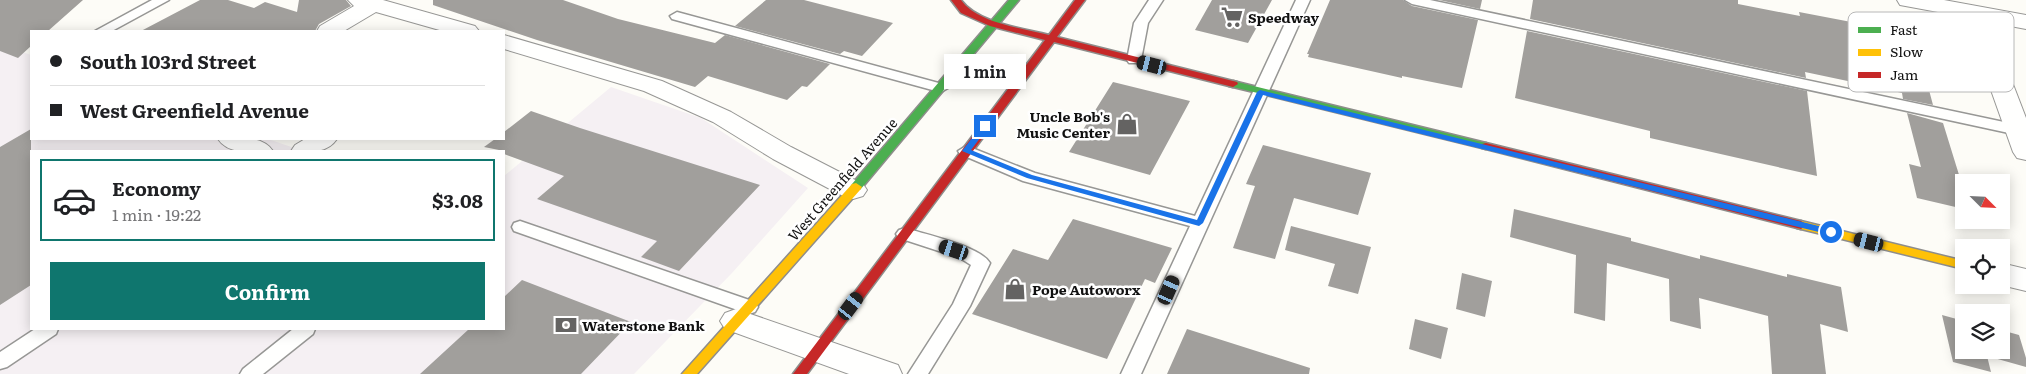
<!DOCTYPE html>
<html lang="en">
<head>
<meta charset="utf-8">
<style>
  :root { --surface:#fff; --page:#f6f6f6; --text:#202124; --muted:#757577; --line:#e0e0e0; --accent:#0f766e }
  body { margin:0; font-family:Literata,serif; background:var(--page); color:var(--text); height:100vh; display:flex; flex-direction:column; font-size:19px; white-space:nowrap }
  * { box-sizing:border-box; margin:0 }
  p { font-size:16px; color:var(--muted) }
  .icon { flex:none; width:28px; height:28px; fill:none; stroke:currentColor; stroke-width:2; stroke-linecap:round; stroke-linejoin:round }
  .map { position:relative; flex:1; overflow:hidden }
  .side { position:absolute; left:30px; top:150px; width:475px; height:180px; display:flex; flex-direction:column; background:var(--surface); border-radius:0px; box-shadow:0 2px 12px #0003 }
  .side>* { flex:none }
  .top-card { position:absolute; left:30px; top:30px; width:475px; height:110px; border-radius:0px; box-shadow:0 2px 12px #0003; display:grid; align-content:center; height:110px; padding:0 20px; background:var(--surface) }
  .needle { width:32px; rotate:114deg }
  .buttons { position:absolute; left:1955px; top:174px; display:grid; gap:10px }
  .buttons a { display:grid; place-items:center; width:55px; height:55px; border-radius:0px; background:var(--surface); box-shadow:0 2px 12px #0003; font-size:25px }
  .end { position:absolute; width:22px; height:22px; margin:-11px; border:6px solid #1a73e8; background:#fff; box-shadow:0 0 0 2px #fff }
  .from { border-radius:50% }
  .bubble { position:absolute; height:35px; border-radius:0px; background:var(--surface); box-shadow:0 2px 12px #0003; font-size:16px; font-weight:700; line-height:35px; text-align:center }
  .car { position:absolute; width:15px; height:30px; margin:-15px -8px; border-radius:6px; box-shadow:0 0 4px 1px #0007; background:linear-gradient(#222 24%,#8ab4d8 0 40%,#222 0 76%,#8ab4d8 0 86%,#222 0) }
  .top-card b { display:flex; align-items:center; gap:18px; height:48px; font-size:19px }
  .top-card b+b { border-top:1px solid var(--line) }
  .top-card i { width:12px; height:12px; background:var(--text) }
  ul { padding:9px 0 0; list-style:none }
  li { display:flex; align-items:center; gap:15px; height:82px; margin:0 10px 8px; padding:0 10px; border:2px solid transparent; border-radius:0px }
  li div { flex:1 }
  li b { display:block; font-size:19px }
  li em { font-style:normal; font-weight:700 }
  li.selected { border-color:var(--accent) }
  li>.icon { width:45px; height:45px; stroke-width:1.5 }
  .cta { display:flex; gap:10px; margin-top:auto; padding:10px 20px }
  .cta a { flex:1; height:58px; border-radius:0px; background:var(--accent); color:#fff; font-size:20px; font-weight:700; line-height:58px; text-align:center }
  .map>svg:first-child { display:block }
</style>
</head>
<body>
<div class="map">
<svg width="2026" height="374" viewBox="0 0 2026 374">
  <rect width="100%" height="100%" fill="#fdfcf7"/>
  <path fill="#f5f0f3" d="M0 44 31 55V139H268L303 151H31V329H504V176L611 87 701 118 808 188 732 273 634 374H0Z"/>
  <path fill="#a19f9c" d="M0 0H83L48 31H31V46L18 58 0 51Z
    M200 0H228L254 8 265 2 297 12 299 0H346L351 6 319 24 315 31H141Z
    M433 0H563L618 19 715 43 725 35 830 64 807 87 802 86 787 100 708 76 695 87 537 40 433 5Z
    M766 0H804L893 23 862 56 844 51 840 54 735 26Z
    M1212 0H1272L1248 43 1195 30Z
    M1330 0H1403L1412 6 1478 20 1462 88 1402 76V78L1308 57 1309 54H1307Z
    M1439 0H1482L1480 9Z
    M1533 0H1738V4L1800 16 1799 12 1914 34 1933 105 1903 99 1902 93 1876 87 1805 72 1806 78 1530 19Z
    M1527 31 1807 91 1817 176 1650 138V131L1515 98Z
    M1113 82 1190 101 1150 175 1069 152Z
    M531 111 580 128 760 185 679 271 641 257 657 241 537 199 564 176 504 154V151L484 147 495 139H504V132Z
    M1907 113 1943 123 1964 191V209L1917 198 1909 164 1921 167Z
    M31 129V285L0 305V147Z
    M1263 145 1371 173 1358 215 1294 198 1275 259 1233 248 1255 186 1246 184Z
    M1514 209 1631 238V241L1700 259V255L1787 277V274L1841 287 1848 332 1820 324 1826 374H1772L1768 316 1699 298 1701 329 1670 321 1669 279 1607 263 1605 321 1574 313 1576 255 1510 237Z
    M1073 219 1172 248 1155 283 1145 279 1107 359 972 314 1013 249 1048 260Z
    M1291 226 1371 247 1358 294 1328 286 1335 264 1285 250Z
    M1462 273 1492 281 1485 317 1456 309Z
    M522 280 631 322 581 374H420L469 329H504V297Z
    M1942 315 1964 321V350H2001V330L2019 335 2026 358V367L1987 356 1991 372 1953 362Z
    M1415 319 1448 328 1441 359 1409 349Z
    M1187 329 1310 368 1309 374H1167Z"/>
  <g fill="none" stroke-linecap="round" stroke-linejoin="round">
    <g stroke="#979795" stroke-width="3">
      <path id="lane" d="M152 0H169L112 31H95Z
        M1149 0H1163L1148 23 1141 60 1139 63H1129L1127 60 1134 23Z
        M1296 0H1310L1141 374H1121L1190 226 1023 181 960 154 958 151 966 146 972 148 1035 173 1195 216Z
        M1405 0H1430L2018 125 2026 130 2018 135 1412 4Z
        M677 12 946 85 948 88 941 92 936 91 672 19 670 16Z
        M520 221 755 302 758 307 755 312 749 314 743 312 514 231 512 227 514 223Z
        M905 228C924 234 980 246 990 263L970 306 928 374H908L953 304 971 265 960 258 899 238 896 234 899 230Z
        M35 329H58L56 334 7 367 0 369V352Z
        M293 329H315L313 334 263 374H240L243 369Z"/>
    </g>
    <g stroke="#979795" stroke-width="2">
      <path id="street" d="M348 0H383L475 26 479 31H443L376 12 344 31H317L320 26 354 6Z
        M1897 0H1944L2026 15V29L1989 22 2026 118V160L2017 158 2013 152 1965 17 1900 5Z
        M504 35 662 81 731 112 791 147 863 184 867 190 863 196 853 199 843 196 773 159 713 122 644 91 504 49Z
        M218 139C235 138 262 134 273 151 256 152 229 156 218 139Z
        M305 139H337C326 155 308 151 291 151L295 145Z
        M2001 263 2026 269V291L2001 285Z
        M736 309 898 365 902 374H849L725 329 720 321 725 313Z"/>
    </g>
    <g stroke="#8e8d8b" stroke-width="3">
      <path id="fast" d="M1009 0H1019L860 190H852L850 187 852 184Z
        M1233 81 1486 143 1491 146 1486 149 1229 86 1228 84Z"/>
    </g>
    <g stroke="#8e8d8b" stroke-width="3">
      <path id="slow" d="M856 183 862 187 860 190 697 374H682L852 184Z
        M1801 221 1964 261V269L1797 228 1795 225 1797 222Z"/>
    </g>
    <g stroke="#8e8d8b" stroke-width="3">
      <path id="jam" d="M951 0H961C977 23 1022 28 1049 35L1075 0H1085L1057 37 1237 82 1238 84 1233 87 1054 42 807 374H793L1045 40 990 26 961 13Z
        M1486 143 1801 221 1807 225 1801 229 1482 148 1481 146 1482 144Z"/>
    </g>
    <use href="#lane" fill="#fffffe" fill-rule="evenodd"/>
    <use href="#street" fill="#fffffe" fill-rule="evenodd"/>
    <use href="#fast" fill="#4caf50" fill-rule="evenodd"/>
    <use href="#slow" fill="#ffc107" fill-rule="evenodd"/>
    <use href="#jam" fill="#c62828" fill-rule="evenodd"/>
  </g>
  <path fill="#1a73e8" d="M1260 90 1831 229 1835 232 1831 235 1263 95 1203 223 1199 226 1027 178 962 151 982 125H987L989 126 971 150 1032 175 1197 220 1257 92Z"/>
  <defs>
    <g id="supermarket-bare" transform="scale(1.725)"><path d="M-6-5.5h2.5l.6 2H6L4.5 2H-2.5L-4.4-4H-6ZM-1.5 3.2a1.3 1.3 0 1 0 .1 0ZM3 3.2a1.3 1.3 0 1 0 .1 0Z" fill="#646362" stroke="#fff" stroke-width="2.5" paint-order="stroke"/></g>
    <g id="shop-bare" transform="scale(1.725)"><path d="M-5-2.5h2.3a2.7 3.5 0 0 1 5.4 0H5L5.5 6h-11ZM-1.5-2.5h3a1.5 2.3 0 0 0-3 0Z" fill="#646362" stroke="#fff" stroke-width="2.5" paint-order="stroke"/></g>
    <g id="bank-bare" transform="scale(1.725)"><path d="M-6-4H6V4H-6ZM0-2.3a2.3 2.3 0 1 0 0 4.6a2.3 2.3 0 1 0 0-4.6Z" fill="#646362" stroke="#fff" stroke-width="2.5" paint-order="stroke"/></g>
  </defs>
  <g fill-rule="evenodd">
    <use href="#supermarket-bare" x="1232" y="17"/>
    <use href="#shop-bare" x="1127" y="124"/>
    <use href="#shop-bare" x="1015" y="289"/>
    <use href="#bank-bare" x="566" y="325"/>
  </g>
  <g text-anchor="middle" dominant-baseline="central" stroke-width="5" stroke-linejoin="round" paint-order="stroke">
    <g font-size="14" font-weight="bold" fill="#111" stroke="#fff" text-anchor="start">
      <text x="1248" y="17">Speedway</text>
      <text x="1110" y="116" text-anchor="end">Uncle Bob's<tspan x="1110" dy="16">Music Center</tspan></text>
      <text x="1032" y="289">Pope Autoworx</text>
      <text x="582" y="325">Waterstone Bank</text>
    </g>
    <g font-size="14" fill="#111" stroke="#fff">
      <text transform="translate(842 179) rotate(-49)">West Greenfield Avenue</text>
    </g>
  </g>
  <rect x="1848" y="12" width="166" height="80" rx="8" fill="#fff" stroke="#b8b8b8" stroke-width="1"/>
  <rect x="1858" y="27" width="23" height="6" fill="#4caf50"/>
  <rect x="1858" y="49" width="23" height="7" fill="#ffc107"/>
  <rect x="1858" y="72" width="23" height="6" fill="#c62828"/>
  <g font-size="14" fill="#111">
    <text x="1890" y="35">Fast</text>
    <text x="1890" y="57">Slow</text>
    <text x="1890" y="80">Jam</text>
  </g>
</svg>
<div class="buttons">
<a><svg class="needle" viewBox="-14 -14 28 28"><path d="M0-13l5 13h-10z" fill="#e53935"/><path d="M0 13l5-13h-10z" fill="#757577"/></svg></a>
<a><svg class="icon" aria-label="locate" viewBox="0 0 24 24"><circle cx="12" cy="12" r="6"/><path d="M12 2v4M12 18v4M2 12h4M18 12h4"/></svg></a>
<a><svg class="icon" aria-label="layers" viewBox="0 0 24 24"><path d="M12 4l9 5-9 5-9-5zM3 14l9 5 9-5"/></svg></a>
</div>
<i class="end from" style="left:1831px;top:232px"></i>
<i class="end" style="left:985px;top:126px"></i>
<div class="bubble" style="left:944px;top:54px;width:82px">1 min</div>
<i class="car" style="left:1152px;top:65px;rotate:284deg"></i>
<i class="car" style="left:1869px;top:242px;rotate:284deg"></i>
<i class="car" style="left:954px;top:250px;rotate:288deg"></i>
<i class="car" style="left:1169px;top:290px;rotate:24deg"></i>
<i class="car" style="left:851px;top:306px;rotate:37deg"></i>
<div class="top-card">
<b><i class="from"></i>South 103rd Street</b>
<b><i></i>West Greenfield Avenue</b>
</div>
<section class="side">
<ul>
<li class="selected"><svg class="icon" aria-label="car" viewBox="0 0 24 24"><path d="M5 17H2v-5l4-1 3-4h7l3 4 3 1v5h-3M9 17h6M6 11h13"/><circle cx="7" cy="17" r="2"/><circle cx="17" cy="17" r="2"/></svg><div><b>Economy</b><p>1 min · 19:22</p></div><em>$3.08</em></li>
</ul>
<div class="cta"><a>Confirm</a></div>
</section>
</div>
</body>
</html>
